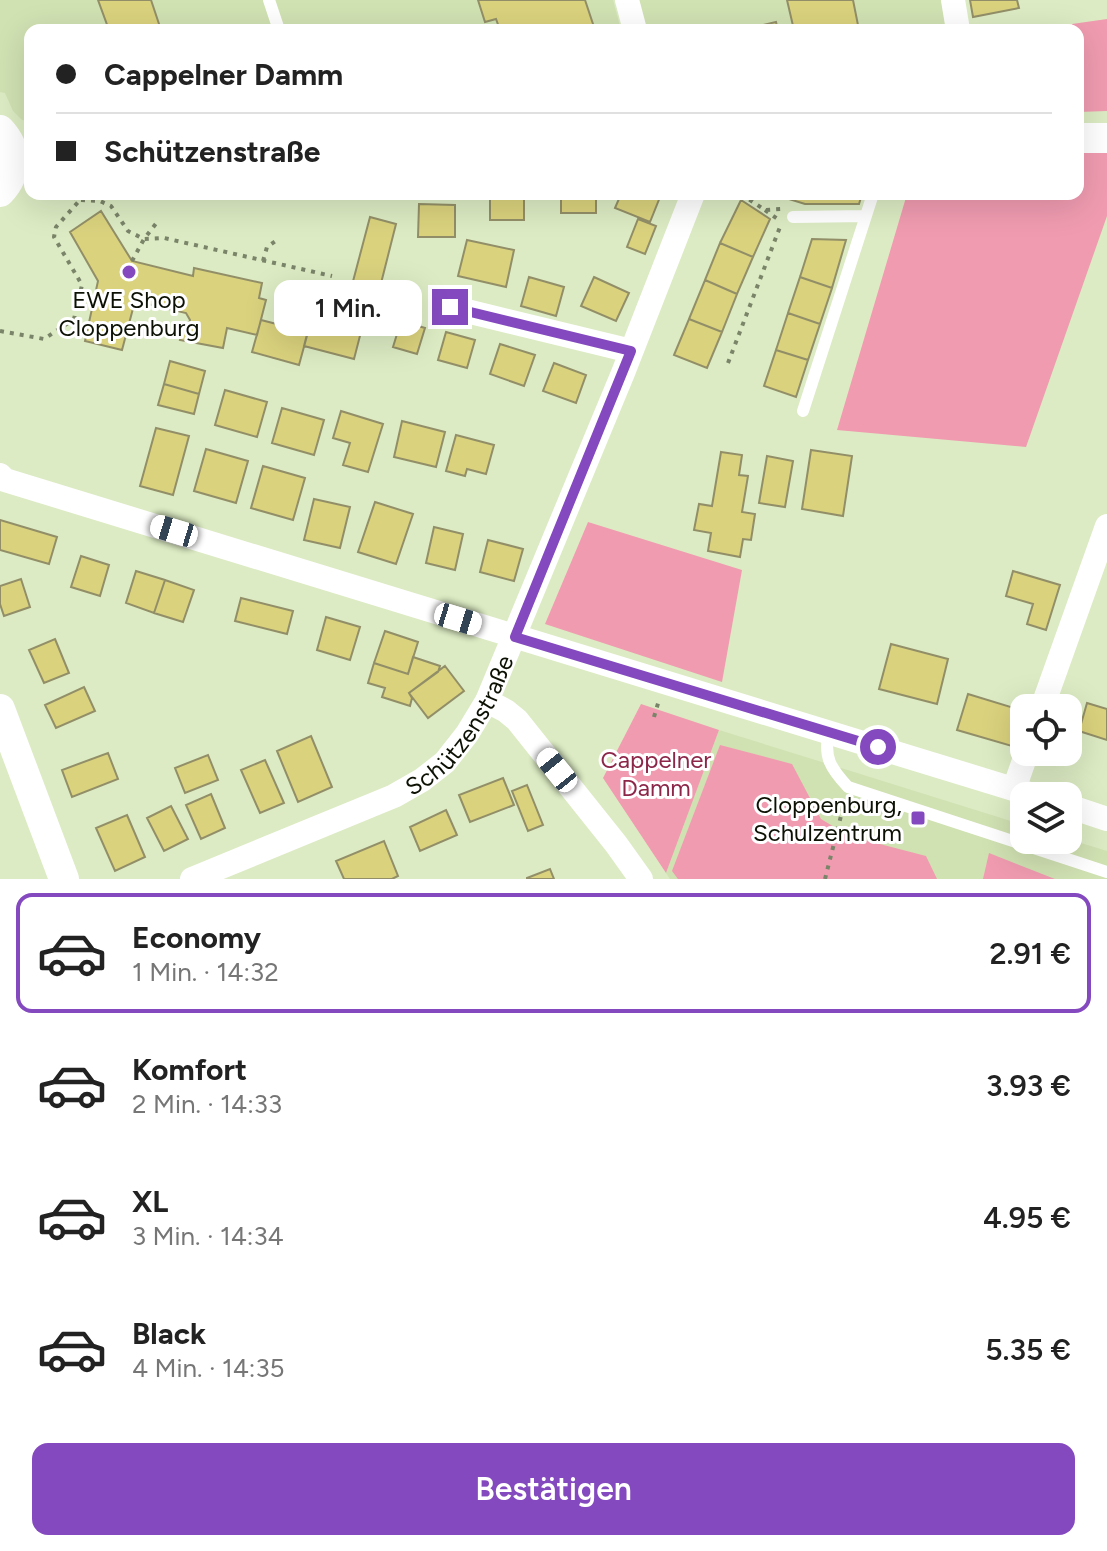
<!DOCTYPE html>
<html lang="de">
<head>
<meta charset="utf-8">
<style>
  :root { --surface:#fff; --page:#f2f2f2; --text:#222; --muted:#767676; --line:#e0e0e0; --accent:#8449bf }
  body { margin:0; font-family:Figtree,sans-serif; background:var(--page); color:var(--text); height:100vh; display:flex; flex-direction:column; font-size:30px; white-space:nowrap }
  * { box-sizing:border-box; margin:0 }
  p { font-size:26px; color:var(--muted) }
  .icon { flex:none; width:44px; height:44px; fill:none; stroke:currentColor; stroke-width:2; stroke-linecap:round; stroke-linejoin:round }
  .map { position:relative; height:879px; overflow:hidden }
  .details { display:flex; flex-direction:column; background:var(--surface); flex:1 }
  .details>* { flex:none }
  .banner { position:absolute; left:24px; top:24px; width:1060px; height:176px; border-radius:16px; box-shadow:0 8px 32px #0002; display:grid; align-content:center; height:176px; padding:0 32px; background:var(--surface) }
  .fabs { position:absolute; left:1010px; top:694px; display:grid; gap:16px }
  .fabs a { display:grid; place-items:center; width:72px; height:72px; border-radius:16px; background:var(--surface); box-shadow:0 8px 32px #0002; font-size:40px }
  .end { position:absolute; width:36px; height:36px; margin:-18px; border:10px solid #8449bf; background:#fff; box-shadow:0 0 0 4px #fff }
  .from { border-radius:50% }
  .bubble { position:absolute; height:56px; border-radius:16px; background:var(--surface); box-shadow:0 8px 32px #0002; font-size:26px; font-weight:600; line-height:56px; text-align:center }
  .car { position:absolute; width:24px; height:48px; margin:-24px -12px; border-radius:10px; box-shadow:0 0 6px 2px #0007; background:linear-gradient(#fff 24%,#345 0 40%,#fff 0 76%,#345 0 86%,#fff 0) }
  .banner b { display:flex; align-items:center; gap:28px; height:76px; font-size:30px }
  .banner b+b { border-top:2px solid var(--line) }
  .banner i { width:20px; height:20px; background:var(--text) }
  ul { padding:14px 0 0; list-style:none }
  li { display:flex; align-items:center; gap:24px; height:120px; margin:0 16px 12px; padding:0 16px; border:4px solid transparent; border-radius:16px }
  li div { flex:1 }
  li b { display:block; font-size:30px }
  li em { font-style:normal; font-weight:600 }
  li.active { border-color:var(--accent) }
  li>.icon { width:72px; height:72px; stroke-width:1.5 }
  .cta { display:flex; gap:16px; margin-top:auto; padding:16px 32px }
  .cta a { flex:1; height:92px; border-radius:16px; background:var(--accent); color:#fff; font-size:32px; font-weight:600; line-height:92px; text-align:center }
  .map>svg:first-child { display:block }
</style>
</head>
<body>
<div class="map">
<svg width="1107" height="879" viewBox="0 0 1107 879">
  <rect width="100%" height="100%" fill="#dcebc3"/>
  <path fill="#d0e1b2" d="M0 0H613L621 30H30V121L22 120 13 111 5 93 0 92Z
    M637 0H941L946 30H645Z
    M719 730 1024 825V840L1068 839 1107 851V879H670L666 873Z"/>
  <path fill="#f09bb0" d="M1107 19V111L1078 112V30H1072V24Z
    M1107 144V216L1026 447 837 430 907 194H1078V146Z
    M588 522 742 570 722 682 545 624Z
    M641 704 719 730 666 873 603 778Z
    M720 745 792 764 821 819 849 836 926 856 937 879H678L672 871Z
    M989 853 1055 879H983Z"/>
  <path fill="#dad27d" stroke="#928f68" stroke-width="2" d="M98 0H151L161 30H109Z
    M478 0H585L595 30H500L496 19 485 22Z
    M787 0H853L859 30H794Z
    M970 0H1017L1019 8 973 17Z
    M776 22 778 30H742Z
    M561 194H596V213H561Z
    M621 194H653L660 197 650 222 615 208Z
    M773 194H862L859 204H805Z
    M490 195H524V220H490Z
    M741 200 770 219 753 257 720 243Z
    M419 204 455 205V237H418Z
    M101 211 132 261 193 276 194 268 262 283 259 298 266 300 257 335 227 328 223 348 180 340 184 326 188 327 190 320 186 313 135 301 122 350 85 341 98 281 70 232Z
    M370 217 396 224 374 311 347 304Z
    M638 219 656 226 645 254 627 247Z
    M812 239 846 240 832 288 800 277Z
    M467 240 514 250 506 287 458 276Z
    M720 243 753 257 737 294 705 280Z
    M529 277 564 287 556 316 521 306Z
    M594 277 629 293 616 321 581 306Z
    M800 277 832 288 820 324 788 313Z
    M705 280 737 294 722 332 689 319Z
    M788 313 820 324 808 360 776 350Z
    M312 315 362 328 354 359 304 346Z
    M689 319 722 332 707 368 674 355Z
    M261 320 308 332 299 365 252 352Z
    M401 321 425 328 417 354 393 347Z
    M446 332 475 340 467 368 438 360Z
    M500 344 535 355 524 386 490 374Z
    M776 350 808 360 796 397 764 386Z
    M170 361 205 371 199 394 164 384Z
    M554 363 586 375 576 403 543 391Z
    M164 384 199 394 194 414 158 405Z
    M225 390 267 402 257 437 215 425Z
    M282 408 324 420 314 455 272 443Z
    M341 411 383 424 368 472 343 465 350 443 333 438Z
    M402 421 445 432 436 467 394 457Z
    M156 428 189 436 173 495 140 486Z
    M456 435 494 445 486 474 467 469 465 476 446 471Z
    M206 449 248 461 236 503 194 491Z
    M811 450 852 456 843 516 802 509Z
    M721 452 742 455 739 475 748 476 742 512 755 514 751 540 743 539 740 557 708 551 711 533 694 530 699 504 712 506Z
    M767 456 793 461 785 507 759 503Z
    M263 466 305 478 293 520 251 508Z
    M314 499 350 507 340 548 304 540Z
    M375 502 413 514 396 564 358 552Z
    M0 520 57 537 49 564 0 550Z
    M434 527 463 534 455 570 426 563Z
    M488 540 523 549 514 581 480 572Z
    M81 556 109 565 100 596 71 587Z
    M136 571 165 580 154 613 126 603Z
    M1013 571 1060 585 1046 630 1027 624 1033 604 1006 596Z
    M21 579 30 607 4 616 0 604V586Z
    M165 580 194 590 183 622 154 613Z
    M241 598 293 611 287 634 235 621Z
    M326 617 360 627 350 660 317 650Z
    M385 631 418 642 408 674 374 663Z
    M55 639 69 673 44 683 29 650Z
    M891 644 948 659 937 704 879 689Z
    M413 657 440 666 438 672 409 693 412 698 410 706 382 697 385 688 368 683 374 663 408 674Z
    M445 666 464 691 428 718 409 693Z
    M84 687 95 711 56 728 45 705Z
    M968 694 1024 711V730L1019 748 957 730Z
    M1087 703 1107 709V740L1079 731Z
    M311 736 332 787 298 802 277 751Z
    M108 753 118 779 72 797 62 770Z
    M208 755 218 780 185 793 175 768Z
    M265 760 284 803 260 813 241 770Z
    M503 778 514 805 470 822 459 795Z
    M527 785 543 825 528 831 512 791Z
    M211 794 225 828 201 839 186 805Z
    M171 806 188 839 164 851 147 818Z
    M446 810 457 835 420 851 410 827Z
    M127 815 145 857 115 871 96 828Z
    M384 841 398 876 392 879H344L336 861Z
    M550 869 554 879H527V878Z"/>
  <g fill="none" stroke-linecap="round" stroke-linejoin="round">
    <path stroke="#7a8469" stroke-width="4" stroke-dasharray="4 6" stroke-linecap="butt" d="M62 194 80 200 100 201 111 206 128 231 144 239 164 238 332 276
      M741 194 765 210 782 209
      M765 210 779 220
      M132 261 144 239 158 221
      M263 261 267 247 277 240
      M0 331 44 339 74 319 82 285 54 237 56 227 80 200
      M728 363 780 227
      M654 717 659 700
      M825 879 845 800"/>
    <path stroke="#fff" stroke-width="12" d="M269 0 279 30
      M793 217 866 216
      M803 411 873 194
      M829 732C823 757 831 769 848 787L1107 872"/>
    <g stroke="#fff" stroke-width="24">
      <path d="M627 0 635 30"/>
      <path d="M953 0 958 30"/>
      <path d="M450 307 631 351"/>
      <path d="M0 475 5 480 1036 796"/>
      <path d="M487 701 506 711 517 720 616 844 641 879"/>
      <path d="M1042 708 1107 526"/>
      <path d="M1014 789 1027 752"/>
      <path d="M1068 806 1107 819"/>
      <path id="s1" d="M192 879 394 796 422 780 445 762 467 734 487 701 623 373 693 194"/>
    </g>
    <path stroke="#fff" stroke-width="30" d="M0 130C18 149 18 173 0 192
      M1078 138H1107
      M0 709 64 879"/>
  </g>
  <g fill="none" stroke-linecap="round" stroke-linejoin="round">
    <path stroke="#8449bf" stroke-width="10" d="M450 307 631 351 515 637 878 747"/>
  </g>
  <g fill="#8449bf" stroke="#fff" stroke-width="3">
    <circle cx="129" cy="272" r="8"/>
    <rect x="910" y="810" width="16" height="16" rx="4"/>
  </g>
  <g text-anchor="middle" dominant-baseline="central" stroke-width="6" stroke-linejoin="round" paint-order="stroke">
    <g font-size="24" fill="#0c1104" stroke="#fff">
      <text x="129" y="299">EWE Shop<tspan x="129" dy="28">Cloppenburg</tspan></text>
      <text x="902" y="804" text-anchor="end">Cloppenburg,<tspan x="902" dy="28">Schulzentrum</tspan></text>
    </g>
    <g font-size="24" fill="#0c1104" stroke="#fff">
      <text stroke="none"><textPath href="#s1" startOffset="318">Schützenstraße</textPath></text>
    </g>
    <g font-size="24" fill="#8c274a" stroke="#fff">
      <text x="656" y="759">Cappelner<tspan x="656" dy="28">Damm</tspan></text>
    </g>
  </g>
</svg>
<div class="fabs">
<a><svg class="icon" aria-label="locate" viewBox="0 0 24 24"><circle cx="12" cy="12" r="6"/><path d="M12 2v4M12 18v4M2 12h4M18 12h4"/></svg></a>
<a><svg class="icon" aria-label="layers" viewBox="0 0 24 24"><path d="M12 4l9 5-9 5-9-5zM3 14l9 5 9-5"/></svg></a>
</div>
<i class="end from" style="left:878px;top:747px"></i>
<i class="end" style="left:450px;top:307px"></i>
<div class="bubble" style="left:274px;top:280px;width:148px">1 Min.</div>
<i class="car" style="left:174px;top:531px;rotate:287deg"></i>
<i class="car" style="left:458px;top:619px;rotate:107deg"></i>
<i class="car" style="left:557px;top:770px;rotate:321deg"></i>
<div class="banner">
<b><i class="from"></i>Cappelner Damm</b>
<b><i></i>Schützenstraße</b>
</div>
</div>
<section class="details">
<ul>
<li class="active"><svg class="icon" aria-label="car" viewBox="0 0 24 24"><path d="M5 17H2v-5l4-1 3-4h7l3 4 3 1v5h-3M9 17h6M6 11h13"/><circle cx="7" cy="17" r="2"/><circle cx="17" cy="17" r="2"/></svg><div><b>Economy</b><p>1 Min. · 14:32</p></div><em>2.91 €</em></li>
<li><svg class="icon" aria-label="car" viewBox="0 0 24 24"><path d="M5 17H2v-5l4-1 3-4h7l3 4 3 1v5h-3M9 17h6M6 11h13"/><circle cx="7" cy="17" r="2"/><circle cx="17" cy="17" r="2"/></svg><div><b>Komfort</b><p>2 Min. · 14:33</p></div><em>3.93 €</em></li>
<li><svg class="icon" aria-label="car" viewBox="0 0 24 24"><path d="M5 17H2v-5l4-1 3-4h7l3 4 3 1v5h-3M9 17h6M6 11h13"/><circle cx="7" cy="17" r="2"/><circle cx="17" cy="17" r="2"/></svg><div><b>XL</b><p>3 Min. · 14:34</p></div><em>4.95 €</em></li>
<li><svg class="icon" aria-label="car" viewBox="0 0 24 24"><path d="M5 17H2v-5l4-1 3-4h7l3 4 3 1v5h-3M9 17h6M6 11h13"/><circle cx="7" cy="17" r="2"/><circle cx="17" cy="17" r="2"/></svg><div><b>Black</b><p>4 Min. · 14:35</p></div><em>5.35 €</em></li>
</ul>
<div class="cta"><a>Bestätigen</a></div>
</section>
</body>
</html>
